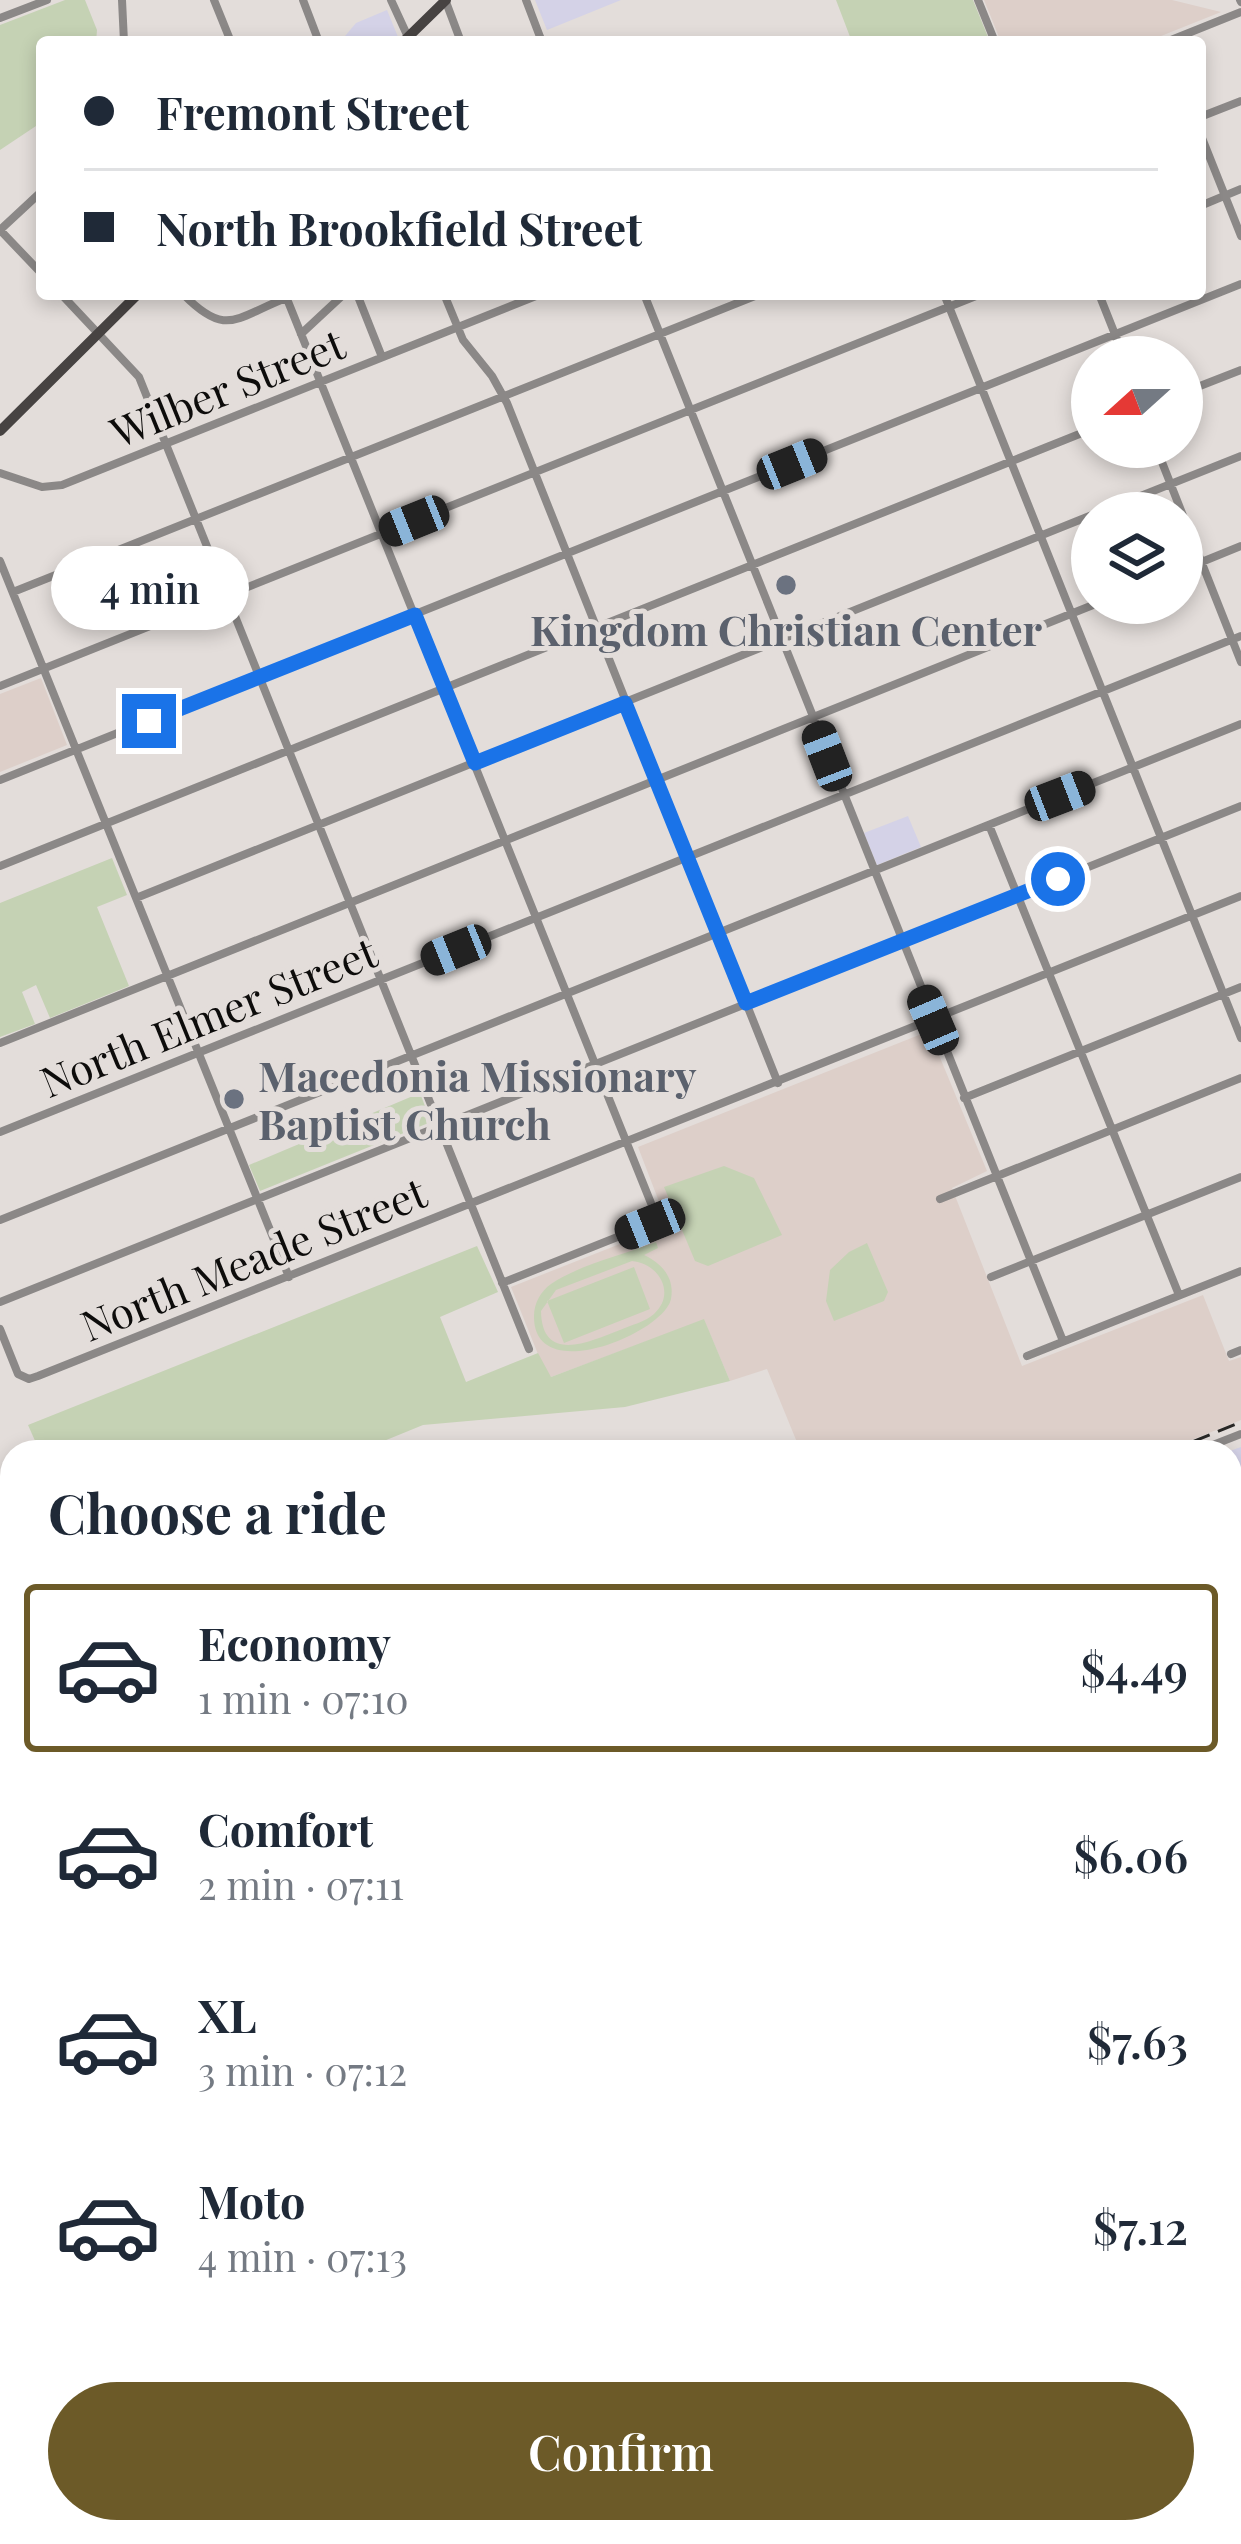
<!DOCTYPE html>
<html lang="en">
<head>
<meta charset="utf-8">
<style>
  :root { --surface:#fff; --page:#f2f2f3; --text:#1f2937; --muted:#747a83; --line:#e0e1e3; --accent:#6c5a28 }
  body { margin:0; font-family:"Playfair Display",serif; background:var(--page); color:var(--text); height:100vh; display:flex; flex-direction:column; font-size:45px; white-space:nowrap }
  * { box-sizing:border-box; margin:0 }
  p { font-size:39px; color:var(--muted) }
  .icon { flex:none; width:66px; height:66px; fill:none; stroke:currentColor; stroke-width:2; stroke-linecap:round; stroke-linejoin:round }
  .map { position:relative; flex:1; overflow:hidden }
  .drawer { position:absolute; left:0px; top:1440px; width:1242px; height:1104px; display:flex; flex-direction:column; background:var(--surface); border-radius:36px 36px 0 0; box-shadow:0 6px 18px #0003 }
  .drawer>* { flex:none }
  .banner { position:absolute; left:36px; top:36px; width:1170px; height:264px; border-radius:12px; box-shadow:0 6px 18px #0003; display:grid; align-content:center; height:264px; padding:0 48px; background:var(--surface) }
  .needle { width:78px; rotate:249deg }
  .tools { position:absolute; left:1071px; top:336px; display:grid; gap:24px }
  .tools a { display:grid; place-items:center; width:132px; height:132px; border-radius:50%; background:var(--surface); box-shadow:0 6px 18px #0003; font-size:60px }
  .end { position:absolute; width:54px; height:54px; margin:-27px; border:15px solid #1a73e8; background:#fff; box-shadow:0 0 0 6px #fff }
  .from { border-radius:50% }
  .bubble { position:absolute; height:84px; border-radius:42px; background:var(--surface); box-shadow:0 6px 18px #0003; font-size:39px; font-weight:600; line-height:84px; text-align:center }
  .car { position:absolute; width:36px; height:72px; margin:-36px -18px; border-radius:15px; box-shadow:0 0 9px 3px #0007; background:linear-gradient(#222 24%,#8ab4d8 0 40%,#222 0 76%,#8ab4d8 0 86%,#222 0) }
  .banner b { display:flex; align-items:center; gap:42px; height:114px; font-size:45px }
  .banner b+b { border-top:3px solid var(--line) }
  .banner i { width:30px; height:30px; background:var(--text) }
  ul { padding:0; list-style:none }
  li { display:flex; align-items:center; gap:36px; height:168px; margin:0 24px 18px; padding:0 24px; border:6px solid transparent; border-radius:12px }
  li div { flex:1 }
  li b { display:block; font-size:45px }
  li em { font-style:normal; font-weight:600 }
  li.current { border-color:var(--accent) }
  li>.icon { width:108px; height:108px; stroke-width:1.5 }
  h2 { padding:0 48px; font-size:54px; line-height:144px }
  .cta { display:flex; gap:24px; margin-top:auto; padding:24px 48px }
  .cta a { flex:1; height:138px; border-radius:72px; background:var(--accent); color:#fff; font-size:48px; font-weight:600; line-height:138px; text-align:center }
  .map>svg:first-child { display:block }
</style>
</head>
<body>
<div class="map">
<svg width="1241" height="2544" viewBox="0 0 1241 2544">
  <rect width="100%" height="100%" fill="#e3ddda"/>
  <path fill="#d4d2e7" d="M535 0H621L547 30Z
    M387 10 398 37 392 42H340L356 23Z
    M908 816 921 847 877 865 864 833Z
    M1241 1447V1600L1230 1604 1227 1452Z
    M1241 1617V1710L1230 1714V1622Z
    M1241 2436V2544H1213L1208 2532H1230V2453Z"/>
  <path fill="#ddcfc9" d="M984 0H1172L1221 12 1146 42H1001Z
    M41 678 67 745 0 772V694Z
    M929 1031 987 1171 952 1188 1022 1366 1203 1295 1229 1361 1241 1357V1420L1162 1452H801L767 1369 730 1381 704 1320 551 1377 546 1374 511 1287 668 1225 638 1147Z
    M0 2296 12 2326V2532H96L100 2544H0Z
    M119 2532H816L820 2544H124Z
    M825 2532H1031L1001 2544H830Z
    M1071 2532H1208L1213 2544H1071L1067 2534Z"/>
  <path fill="#c5d2b4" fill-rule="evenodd" d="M65 0H85L97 30 96 42H42V122L0 150V25Z
    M836 0H973L990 42H852Z
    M112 858 127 895 97 907 129 986 50 1018 36 985 22 992 35 1024 0 1037V903Z
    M420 1093 431 1122 260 1191 249 1165Z
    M724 1166 754 1178 782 1235 708 1266 695 1261 664 1187Z
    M656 1242 658 1248 644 1255C661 1263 675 1277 671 1299 664 1333 533 1388 534 1316 534 1303 541 1291 551 1284 581 1264 623 1255 656 1242ZM632 1261C658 1263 677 1293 654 1314 645 1322 631 1325 620 1330 591 1341 542 1365 541 1311L556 1290Z
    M867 1243 888 1292 884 1301 834 1321 826 1301 830 1270 849 1252Z
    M477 1246 498 1292 440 1317 466 1382 538 1353 551 1377 704 1319 730 1381 625 1407 423 1425 357 1452H40L28 1425Z
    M634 1267 650 1309 564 1343 547 1301Z
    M12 1802V1915L0 1920V1807Z
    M12 1947V2252L0 2222V1952Z
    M468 2532H580L595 2544H473Z"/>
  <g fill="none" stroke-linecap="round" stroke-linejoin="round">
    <path stroke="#868280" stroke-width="15" d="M325 2532 330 2544
      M601 2532 607 2544
      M355 2544 358 2532"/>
    <path stroke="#868280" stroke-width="36" d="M448 2532 453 2544"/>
    <path stroke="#8b8887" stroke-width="8" d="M122 0 124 42
      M214 0 231 42
      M303 0 319 42
      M391 0 408 37
      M526 0 542 42
      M978 0 995 42
      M1240 0 1241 2
      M446 2 461 42
      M0 18 47 0
      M1166 42 1241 12
      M1200 117 1241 101
      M1200 133 1241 236
      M1200 206 1241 189
      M0 230 42 274
      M0 230 42 191
      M61 294 139 377 529 1349
      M183 294C226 338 235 318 286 298
      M285 294 655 1213 650 1224 502 1283
      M357 294 382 357
      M444 294 463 340 492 376 507 403 778 1083
      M644 294 1063 1341
      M944 294 1241 1038
      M1099 294 1124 357
      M301 334 344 294
      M1182 393 1241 370
      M1156 447 1182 513
      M0 473 42 487 62 485 541 294
      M1098 513 1241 456
      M1182 513 1241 662
      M0 561 289 1277
      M1182 570 1241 546
      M13 592 760 294
      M0 686 981 294
      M0 780 1241 284
      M989 825 1179 1295
      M0 866 1092 429
      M136 898 1092 515
      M0 1043 1098 603
      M964 1098 1241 987
      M0 1132 1241 636
      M940 1199 1241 1078
      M0 1220 1241 724
      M991 1277 1241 1177
      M0 1302 1241 806
      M0 1329 18 1374 29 1379 38 1376 1241 896
      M1231 1354 1241 1350
      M1027 1356 1241 1271
      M1195 1452 1241 1434
      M1230 1612 1241 1607
      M1230 1770 1241 1798
      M1230 1883 1241 1879
      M0 1933 12 1929
      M1230 1976 1241 1972
      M1230 2059 1241 2055
      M1230 2145 1241 2140
      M1230 2237 1241 2233
      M0 2247 12 2277
      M1230 2427 1234 2329
      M114 2532 119 2544
      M820 2532 825 2544
      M1056 2532 1061 2544
      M1022 2544 1051 2532"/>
    <path stroke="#474342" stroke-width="10" d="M403 42 446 0
      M0 431 138 294"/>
    <path stroke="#282725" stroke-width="3" stroke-dasharray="18 9" stroke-linecap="butt" d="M1168 1452 1241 1422
      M804 2532 812 2544"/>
  </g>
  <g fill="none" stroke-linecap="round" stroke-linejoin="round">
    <path stroke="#1a73e8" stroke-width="15" d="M149 721 415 615 475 763 625 703 746 1003 1058 879"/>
  </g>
  <g fill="#6b7280" stroke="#e3ddda" stroke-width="4.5">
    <circle cx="786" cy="585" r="12"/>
    <circle cx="234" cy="1099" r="12"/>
  </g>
  <g text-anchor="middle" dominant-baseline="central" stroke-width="10" stroke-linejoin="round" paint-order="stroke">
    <g font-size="42" fill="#0d0c0b" stroke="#e3ddda">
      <text transform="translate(227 387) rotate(-22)">Wilber Street</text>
      <text transform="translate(208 1016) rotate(-22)">North Elmer Street</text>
      <text transform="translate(253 1258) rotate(-22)">North Meade Street</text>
    </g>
    <g font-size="42" font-weight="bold" fill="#5b616d" stroke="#e3ddda">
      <text x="786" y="629">Kingdom Christian Center</text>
      <text x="258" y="1075" text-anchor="start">Macedonia Missionary<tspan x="258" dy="48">Baptist Church</tspan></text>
    </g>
  </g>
</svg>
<div class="tools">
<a><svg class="needle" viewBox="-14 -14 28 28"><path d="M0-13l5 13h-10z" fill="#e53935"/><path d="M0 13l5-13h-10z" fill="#747a83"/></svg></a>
<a><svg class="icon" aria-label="layers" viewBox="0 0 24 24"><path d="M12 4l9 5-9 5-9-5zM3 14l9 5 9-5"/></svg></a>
</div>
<i class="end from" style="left:1058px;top:879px"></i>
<i class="end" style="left:149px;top:721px"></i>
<div class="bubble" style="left:51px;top:546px;width:198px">4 min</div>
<i class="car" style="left:792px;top:464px;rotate:68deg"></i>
<i class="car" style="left:414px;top:521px;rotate:248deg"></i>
<i class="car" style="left:827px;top:756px;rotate:339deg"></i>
<i class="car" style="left:1060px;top:796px;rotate:69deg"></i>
<i class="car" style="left:456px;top:950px;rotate:248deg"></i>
<i class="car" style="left:933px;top:1020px;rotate:337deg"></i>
<i class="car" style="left:650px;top:1224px;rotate:248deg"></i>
<div class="banner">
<b><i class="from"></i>Fremont Street</b>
<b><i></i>North Brookfield Street</b>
</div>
<section class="drawer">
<h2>Choose a ride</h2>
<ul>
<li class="current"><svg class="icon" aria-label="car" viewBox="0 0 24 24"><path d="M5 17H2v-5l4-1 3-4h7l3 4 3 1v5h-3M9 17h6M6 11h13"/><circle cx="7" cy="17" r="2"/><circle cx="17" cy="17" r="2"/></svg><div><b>Economy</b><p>1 min · 07:10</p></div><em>$4.49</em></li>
<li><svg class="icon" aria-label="car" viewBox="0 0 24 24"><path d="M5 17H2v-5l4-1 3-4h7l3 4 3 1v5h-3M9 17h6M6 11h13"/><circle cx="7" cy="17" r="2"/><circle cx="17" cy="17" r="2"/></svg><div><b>Comfort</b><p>2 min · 07:11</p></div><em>$6.06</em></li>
<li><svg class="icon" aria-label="car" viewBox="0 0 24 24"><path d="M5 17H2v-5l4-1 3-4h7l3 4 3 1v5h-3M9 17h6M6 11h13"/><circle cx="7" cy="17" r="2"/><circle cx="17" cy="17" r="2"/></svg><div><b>XL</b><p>3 min · 07:12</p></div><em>$7.63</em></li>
<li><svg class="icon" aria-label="car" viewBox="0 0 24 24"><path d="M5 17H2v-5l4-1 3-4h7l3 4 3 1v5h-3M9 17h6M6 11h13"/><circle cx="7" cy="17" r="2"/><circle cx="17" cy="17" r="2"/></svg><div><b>Moto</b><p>4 min · 07:13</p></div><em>$7.12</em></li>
</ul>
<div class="cta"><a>Confirm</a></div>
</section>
</div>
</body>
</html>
